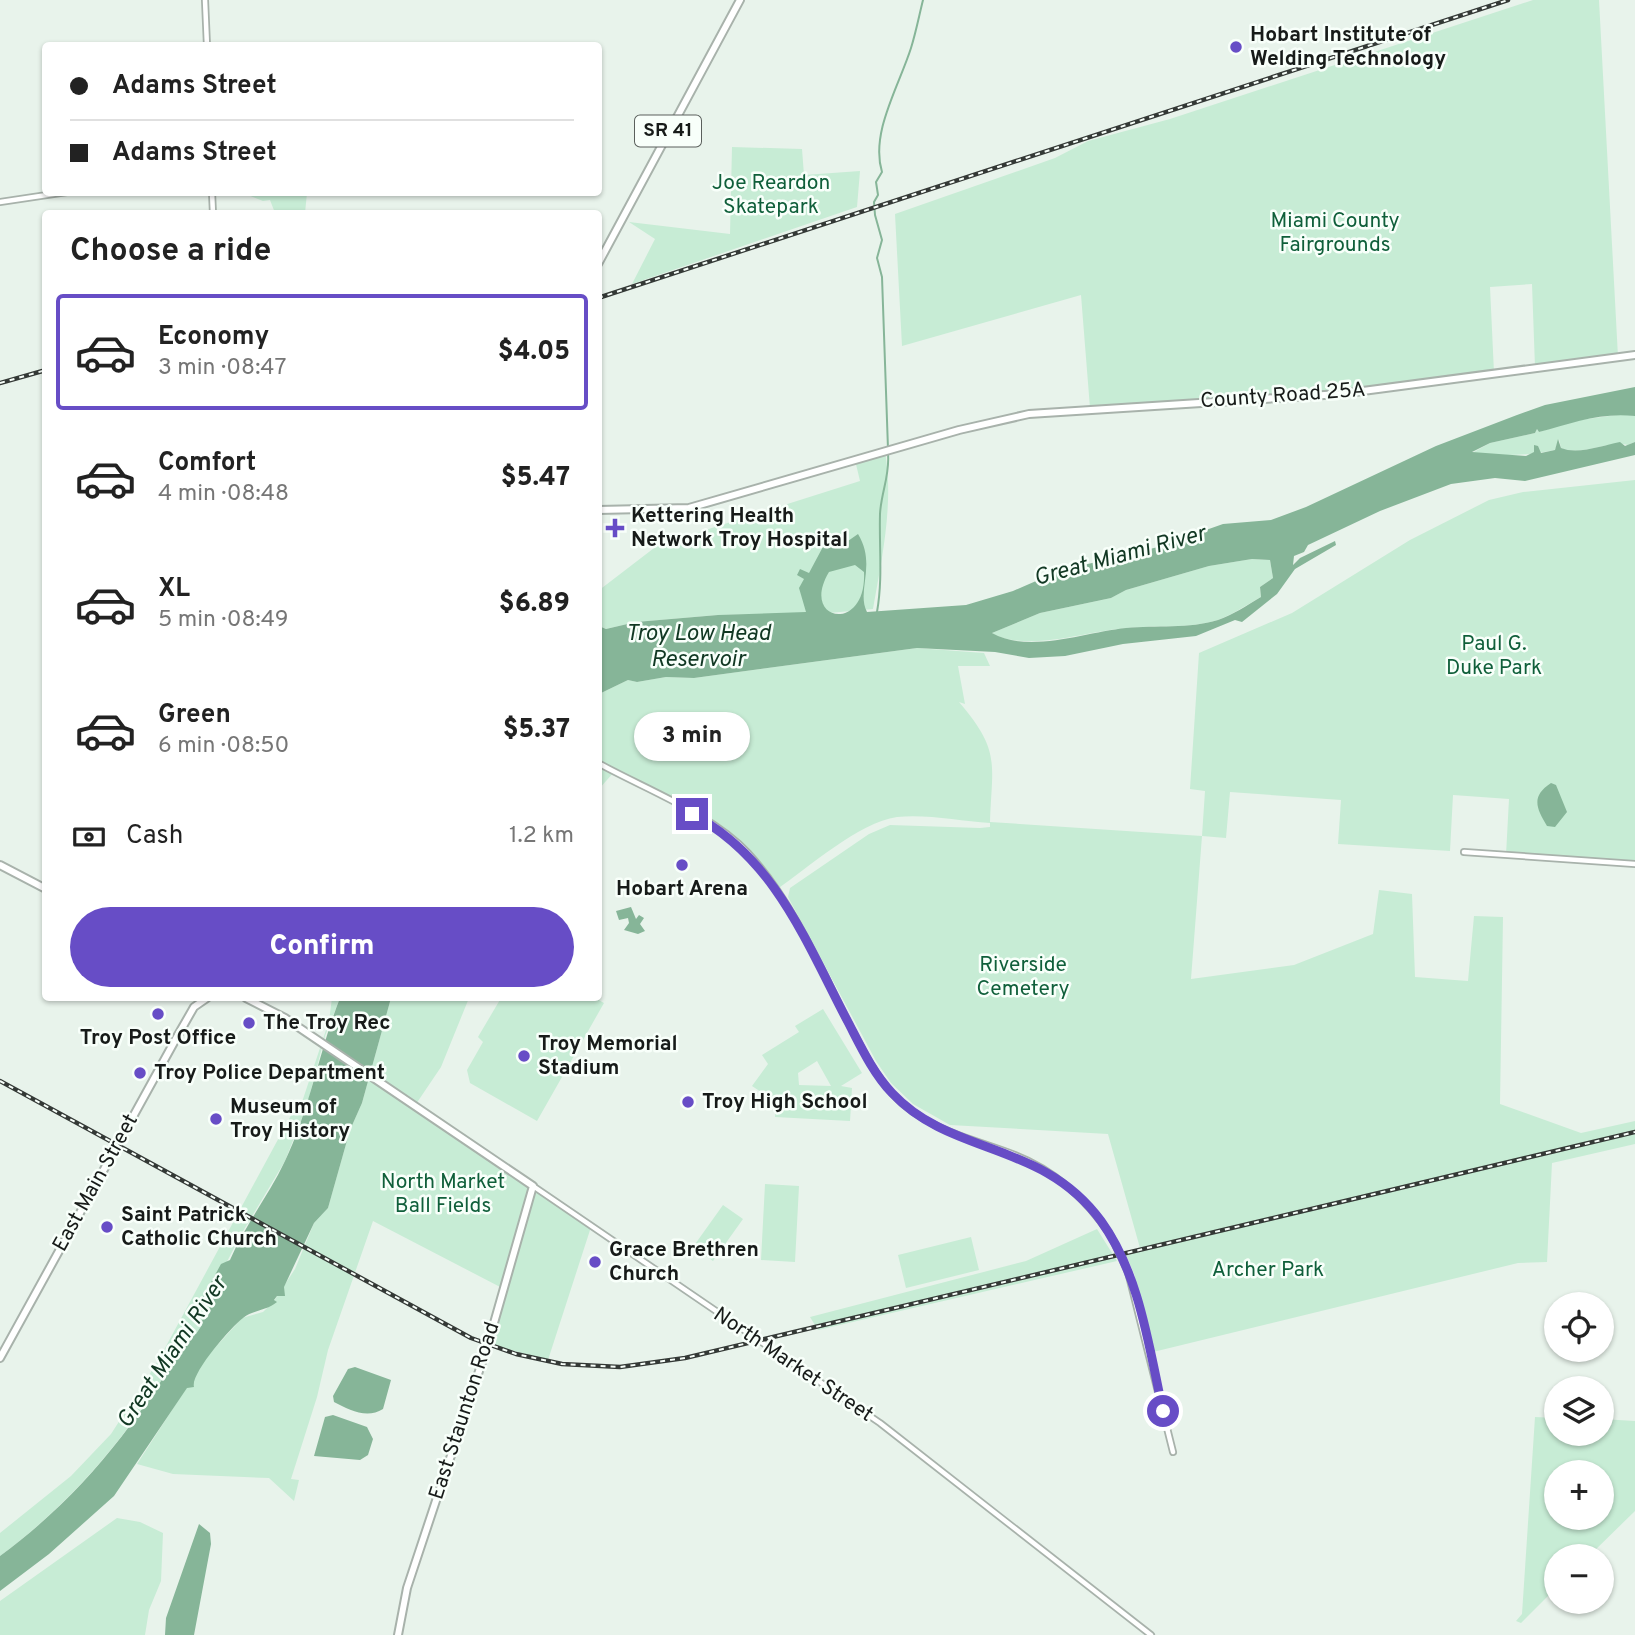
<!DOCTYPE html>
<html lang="en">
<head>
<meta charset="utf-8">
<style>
  :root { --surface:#fff; --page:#f6f6f6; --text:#222; --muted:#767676; --line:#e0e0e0; --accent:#674dc6 }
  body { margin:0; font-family:Overpass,sans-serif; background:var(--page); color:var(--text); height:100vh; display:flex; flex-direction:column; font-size:26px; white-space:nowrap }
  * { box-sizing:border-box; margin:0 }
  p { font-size:23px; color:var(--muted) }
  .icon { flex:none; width:38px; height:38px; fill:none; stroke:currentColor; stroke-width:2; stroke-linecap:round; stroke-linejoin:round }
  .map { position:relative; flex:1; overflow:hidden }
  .side { position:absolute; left:42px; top:210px; width:560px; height:791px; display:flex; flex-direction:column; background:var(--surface); border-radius:7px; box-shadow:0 2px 5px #0004 }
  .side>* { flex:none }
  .guide { position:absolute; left:42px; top:42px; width:560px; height:154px; border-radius:7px; box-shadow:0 2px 5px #0004; display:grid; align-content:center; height:154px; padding:0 28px; background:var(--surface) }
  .fabs { position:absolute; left:1544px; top:1292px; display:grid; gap:14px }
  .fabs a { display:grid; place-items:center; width:70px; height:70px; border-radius:50%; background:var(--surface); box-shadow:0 2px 5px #0004; font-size:35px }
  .end { position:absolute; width:32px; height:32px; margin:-16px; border:9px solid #674dc6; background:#fff; box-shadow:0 0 0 4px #fff }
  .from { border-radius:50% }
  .bubble { position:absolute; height:49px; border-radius:24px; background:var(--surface); box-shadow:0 2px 5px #0004; font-size:23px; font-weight:800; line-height:49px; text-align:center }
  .guide b { display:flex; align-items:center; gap:24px; height:66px; font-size:26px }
  .guide b+b { border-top:2px solid var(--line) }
  .guide i { width:18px; height:18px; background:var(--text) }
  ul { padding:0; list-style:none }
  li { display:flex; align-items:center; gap:21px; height:116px; margin:0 14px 10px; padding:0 14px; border:4px solid transparent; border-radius:7px }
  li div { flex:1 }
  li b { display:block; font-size:26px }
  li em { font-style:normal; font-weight:800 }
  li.active { border-color:var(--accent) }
  li>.icon { width:63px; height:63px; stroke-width:1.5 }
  h2 { padding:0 28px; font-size:32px; line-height:84px }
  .pay { display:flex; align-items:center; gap:18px; height:77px; padding:0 28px; font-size:26px }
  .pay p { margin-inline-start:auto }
  .button { display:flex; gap:14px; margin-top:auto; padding:14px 28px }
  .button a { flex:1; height:80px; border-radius:42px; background:var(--accent); color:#fff; font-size:28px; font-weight:800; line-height:80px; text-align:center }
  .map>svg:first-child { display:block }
</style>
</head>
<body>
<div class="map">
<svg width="1635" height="1635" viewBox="0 0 1635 1635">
  <rect width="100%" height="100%" fill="#e8f3eb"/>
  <path fill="#c7ecd5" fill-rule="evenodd" d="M1533 0H1599L1618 357 1535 367 1532 284 1490 287 1494 373 1340 394 1090 408 1081 295 902 346 895 214 1055 158 1088 141 1170 119Z
    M732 147 802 149 804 175 860 171 857 207 632 284 655 239 629 222 730 234Z
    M243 193H307L305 213H275L270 200 263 201Z
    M1624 414 1635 416V442L1628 445C1608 440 1582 457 1561 448L1559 439 1555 450C1527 456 1501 456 1472 453L1490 443 1535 433 1537 429 1539 432 1572 421Z
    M885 452C894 503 882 558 873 609L829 613 718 615 636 622 606 629 599 626 598 591 658 545 860 481 855 460Z
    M1635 480V864L1506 855 1509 799 1453 795 1450 851 1338 844 1341 800 1230 792 1226 838 1202 836 1191 979 1294 965 1373 934 1379 890 1412 894 1415 977 1468 981 1474 916 1503 917 1500 1104 1581 1133 1635 1121V1144L1552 1163 1547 1262 1518 1263 1149 1353 1133 1285 1135 1276 1126 1255 1210 1232 1140 1248 1108 1134 950 1125 913 1104 891 1083 876 1061 788 897 790 888 869 834 890 825 980 828 990 827V823C960 821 927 814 897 817 859 822 808 868 776 890L743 848 710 823 614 772 599 789V694L628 680 637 682 666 677 694 678 917 648 984 653 990 666H958L965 704 959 702C1001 751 992 763 990 822L1202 836 1205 791 1190 789 1199 653 1292 613 1410 540 1489 500 1523 492Z
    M1252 559 1270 560 1273 578 1260 587 1261 597C1246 605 1234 614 1218 620 1189 629 1156 625 1126 628 1088 631 1025 653 992 633L1040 613 1111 598 1126 590 1209 566Z
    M332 998H340L325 1036 307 1105 285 1161 242 1233 209 1296C214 1310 204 1323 196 1334L191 1333C138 1422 83 1494 0 1556V1533L71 1476 111 1434 158 1361 295 1108 302 1102 329 1021Z
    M391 998H469L441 1067 414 1107 591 1227 548 1360 488 1344 504 1289 373 1221 328 1350 317 1397 291 1479 299 1480 294 1501 269 1478 173 1474 137 1464 187 1387H191L194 1373 203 1361 242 1318 263 1312 274 1301 295 1269 314 1223 328 1208 350 1130 362 1103Z
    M501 998H595L604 1003 537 1121 470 1083 467 1070 483 1042 478 1037Z
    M823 1009 862 1073 841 1086 852 1088 850 1121 775 1117 776 1102 752 1086 768 1064 762 1055 799 1032 795 1026ZM817 1061 831 1086 799 1085 798 1073Z
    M765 1184 799 1186 795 1262 761 1260Z
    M723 1205 743 1219 713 1261 693 1247Z
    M1097 1229 1117 1261 818 1330 810 1317 1026 1261Z
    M971 1237 979 1270 906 1288 898 1255Z
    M1535 1417 1556 1418V1433H1601V1419L1635 1421V1511L1589 1556H1556V1588L1521 1623 1516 1621 1522 1614ZM1556 1472H1601V1517H1556Z
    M117 1518 140 1522 163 1533 161 1581 149 1610 145 1635H0V1601Z"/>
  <path fill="#86b598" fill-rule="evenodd" d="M1635 387V416C1601 412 1572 423 1539 432L1537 429 1535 433 1490 443 1472 452 1526 456 1534 452V445L1538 446 1541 453 1555 450 1558 439 1561 448C1578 455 1604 445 1620 442L1625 446 1635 442V455L1525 481 1495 478 1451 484 1380 511 1308 545 1304 552 1294 556 1293 565 1300 558 1335 541 1336 545 1295 569 1277 594 1242 622 1235 620 1196 636 1123 644 1065 656 1029 658 995 652 917 648 694 678 666 677 637 682 628 680 599 694V626L606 629 636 622 718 615 806 612 799 588 804 579 797 575 800 569 809 573 825 543 848 541 858 534C877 565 856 591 867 612L966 605 1013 591 1059 571 1158 547 1223 524 1271 520 1306 507 1436 446 1517 415 1545 405ZM1252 559 1270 560 1273 578 1260 587 1261 597C1246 606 1234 614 1218 620 1189 629 1156 625 1126 628 1086 632 1029 654 992 633L1040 613 1111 598 1126 590 1209 566ZM855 565 864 572C867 634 799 622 829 572Z
    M1551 783 1556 785 1567 812 1555 827 1547 826C1536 808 1531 796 1551 783Z
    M631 907 636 919 639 915 644 918 640 924 645 931 638 934 624 930 629 923 628 918 619 920 616 911Z
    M340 998H391L362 1103 350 1130 328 1208 314 1223 284 1287 285 1296H277L274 1300 277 1302C266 1311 253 1310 243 1318 231 1327 190 1374 194 1387L187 1388 114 1496 49 1554 0 1591V1556C84 1494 138 1422 191 1333L196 1334 202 1325 201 1321 208 1317 211 1298 203 1297 221 1264 230 1260C245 1225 269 1195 285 1161 310 1109 319 1051 340 998Z
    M355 1367 391 1380 383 1409C367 1419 349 1410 334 1402L333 1396 348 1369Z
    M333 1415 367 1427 373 1439 368 1455 360 1460 314 1456 325 1417Z
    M199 1524 210 1533 211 1544 194 1635H165L166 1618Z"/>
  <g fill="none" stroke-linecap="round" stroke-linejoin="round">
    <path stroke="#86b598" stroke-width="2" d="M888 449 882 277 877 258 882 240 875 215 874 202 878 195 876 182 882 172C870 133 899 86 911 48 916 32 919 16 923 0
      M877 612C883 578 879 547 880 514 881 493 890 475 888 454"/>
    <g stroke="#a8b2ab" stroke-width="8">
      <path id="minor" d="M205 0 207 46
        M212 192 213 214
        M0 202 67 192
        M598 763C645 789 712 814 748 853 792 901 819 965 848 1022 864 1052 878 1083 904 1105 936 1132 977 1140 1015 1155 1056 1171 1087 1200 1111 1236
        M1464 852 1635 864
        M533 1186 880 1423 1151 1635
        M1128 1272 1173 1452"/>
    </g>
    <g stroke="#a8b2ab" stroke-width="10">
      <path id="major" d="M598 264 740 0
        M598 510 689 508 959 430 1029 414 1340 394 1635 355
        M0 865 46 889
        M246 998 285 1018 533 1186 488 1344 407 1588 398 1635
        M0 1358 178 1035 194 1007 207 998"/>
    </g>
    <use href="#minor" stroke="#fff" stroke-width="4.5"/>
    <use href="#major" stroke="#fff" stroke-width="6"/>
    <g stroke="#343936" stroke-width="4.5">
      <path id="rail" d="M598 298 1508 0
        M0 383 46 370
        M0 1081 471 1338 516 1354 562 1364 620 1367 685 1358 1635 1132"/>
    </g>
    <use href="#rail" stroke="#f8fffa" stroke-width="2" stroke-dasharray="5" stroke-linecap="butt"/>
    <g stroke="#a8b2ab" stroke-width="8" stroke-linecap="butt">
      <path id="minor-bridge" d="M1111 1236 1128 1272"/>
    </g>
    <use href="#minor-bridge" stroke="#fff" stroke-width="4.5"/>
  </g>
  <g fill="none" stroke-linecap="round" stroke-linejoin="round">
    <path stroke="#674dc6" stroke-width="9" d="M692 814C775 858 806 942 848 1022 861 1047 873 1073 892 1093 952 1157 1042 1140 1101 1221 1140 1275 1149 1348 1163 1411"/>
  </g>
  <g fill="#674dc6" stroke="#f8fffa" stroke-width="2.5">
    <circle cx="1236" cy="47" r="7"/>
    <path d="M611.5 517.5h7v7h7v7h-7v7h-7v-7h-7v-7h7z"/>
    <circle cx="682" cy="865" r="7"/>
    <circle cx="158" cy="1014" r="7"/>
    <circle cx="249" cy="1023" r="7"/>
    <circle cx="524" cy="1056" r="7"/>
    <circle cx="140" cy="1073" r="7"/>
    <circle cx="688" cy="1102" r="7"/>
    <circle cx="216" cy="1119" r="7"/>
    <circle cx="107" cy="1227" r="7"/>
    <circle cx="595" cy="1262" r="7"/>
  </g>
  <g text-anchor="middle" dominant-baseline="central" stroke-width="5" stroke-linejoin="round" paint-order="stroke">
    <rect fill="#f8fffa" stroke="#5a5f5c" stroke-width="2" x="635" y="115.5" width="66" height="31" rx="5"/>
    <g font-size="19" font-weight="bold" fill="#171b19">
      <text x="668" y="131">SR 41</text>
    </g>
    <g font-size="21" font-weight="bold" fill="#171b19" stroke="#f8fffa" text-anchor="start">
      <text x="1250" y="35">Hobart Institute of<tspan x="1250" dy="24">Welding Technology</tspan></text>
      <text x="631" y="516">Kettering Health<tspan x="631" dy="24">Network Troy Hospital</tspan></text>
      <text x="682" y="889" text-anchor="middle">Hobart Arena</text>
      <text x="263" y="1023">The Troy Rec</text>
      <text x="158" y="1038" text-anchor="middle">Troy Post Office</text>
      <text x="538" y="1044">Troy Memorial<tspan x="538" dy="24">Stadium</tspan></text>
      <text x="154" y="1073">Troy Police Department</text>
      <text x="702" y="1102">Troy High School</text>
      <text x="230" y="1107">Museum of<tspan x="230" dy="24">Troy History</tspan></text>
      <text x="121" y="1215">Saint Patrick<tspan x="121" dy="24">Catholic Church</tspan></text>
      <text x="609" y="1250">Grace Brethren<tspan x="609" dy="24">Church</tspan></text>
    </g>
    <g font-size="21" fill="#0f5f3a" stroke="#f8fffa">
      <text x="771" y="183">Joe Reardon<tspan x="771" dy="24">Skatepark</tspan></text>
      <text x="1335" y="221">Miami County<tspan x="1335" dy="24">Fairgrounds</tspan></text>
      <text x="1494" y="644">Paul G.<tspan x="1494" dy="24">Duke Park</tspan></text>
      <text x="1023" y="965">Riverside<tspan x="1023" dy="24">Cemetery</tspan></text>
      <text x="443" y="1182">North Market<tspan x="443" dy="24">Ball Fields</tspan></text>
      <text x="1268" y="1270">Archer Park</text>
    </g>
    <g font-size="21" fill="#171b19" stroke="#f8fffa">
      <text transform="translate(1283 396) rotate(-4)">County Road 25A</text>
      <text transform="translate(96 1183) rotate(-61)">East Main Street</text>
      <text transform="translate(793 1365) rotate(34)">North Market Street</text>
      <text transform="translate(465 1411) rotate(-72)">East Staunton Road</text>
    </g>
    <g font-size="23" font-style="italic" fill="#113823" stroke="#f8fffa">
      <text transform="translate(1120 557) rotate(-15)">Great Miami River</text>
      <text x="698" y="634">Troy Low Head<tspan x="698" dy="26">Reservoir</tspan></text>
      <text transform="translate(173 1353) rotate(-56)">Great Miami River</text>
    </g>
  </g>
</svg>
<div class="fabs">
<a><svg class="icon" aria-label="locate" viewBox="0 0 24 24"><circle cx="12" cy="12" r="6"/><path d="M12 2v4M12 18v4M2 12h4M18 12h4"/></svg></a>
<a><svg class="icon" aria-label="layers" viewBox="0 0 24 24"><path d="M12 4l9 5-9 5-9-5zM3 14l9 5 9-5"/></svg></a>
<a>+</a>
<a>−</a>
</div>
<i class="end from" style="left:1163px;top:1411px"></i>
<i class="end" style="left:692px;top:814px"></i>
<div class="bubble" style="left:634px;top:712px;width:116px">3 min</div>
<div class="guide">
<b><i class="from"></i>Adams Street</b>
<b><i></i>Adams Street</b>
</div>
<section class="side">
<h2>Choose a ride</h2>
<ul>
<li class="active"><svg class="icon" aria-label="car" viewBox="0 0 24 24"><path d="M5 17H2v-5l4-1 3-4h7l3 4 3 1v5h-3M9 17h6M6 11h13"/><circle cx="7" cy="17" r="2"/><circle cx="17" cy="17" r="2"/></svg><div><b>Economy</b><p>3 min · 08:47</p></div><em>$4.05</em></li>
<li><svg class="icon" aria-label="car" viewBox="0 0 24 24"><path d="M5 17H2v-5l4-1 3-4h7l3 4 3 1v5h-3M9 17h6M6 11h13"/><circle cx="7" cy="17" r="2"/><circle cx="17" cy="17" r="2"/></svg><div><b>Comfort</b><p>4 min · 08:48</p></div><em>$5.47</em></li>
<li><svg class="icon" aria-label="car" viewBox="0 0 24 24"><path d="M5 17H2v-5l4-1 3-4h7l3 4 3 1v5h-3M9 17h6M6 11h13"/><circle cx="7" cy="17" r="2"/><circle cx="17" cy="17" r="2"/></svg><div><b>XL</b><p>5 min · 08:49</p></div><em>$6.89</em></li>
<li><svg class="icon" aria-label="car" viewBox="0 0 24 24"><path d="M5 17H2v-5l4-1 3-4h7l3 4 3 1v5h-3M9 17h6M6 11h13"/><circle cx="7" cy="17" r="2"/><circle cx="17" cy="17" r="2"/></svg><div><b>Green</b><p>6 min · 08:50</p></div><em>$5.37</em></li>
</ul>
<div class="pay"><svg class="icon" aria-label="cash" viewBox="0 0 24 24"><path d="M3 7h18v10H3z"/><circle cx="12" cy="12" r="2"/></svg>Cash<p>1.2 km</p></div>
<div class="button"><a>Confirm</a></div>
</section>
</div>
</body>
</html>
